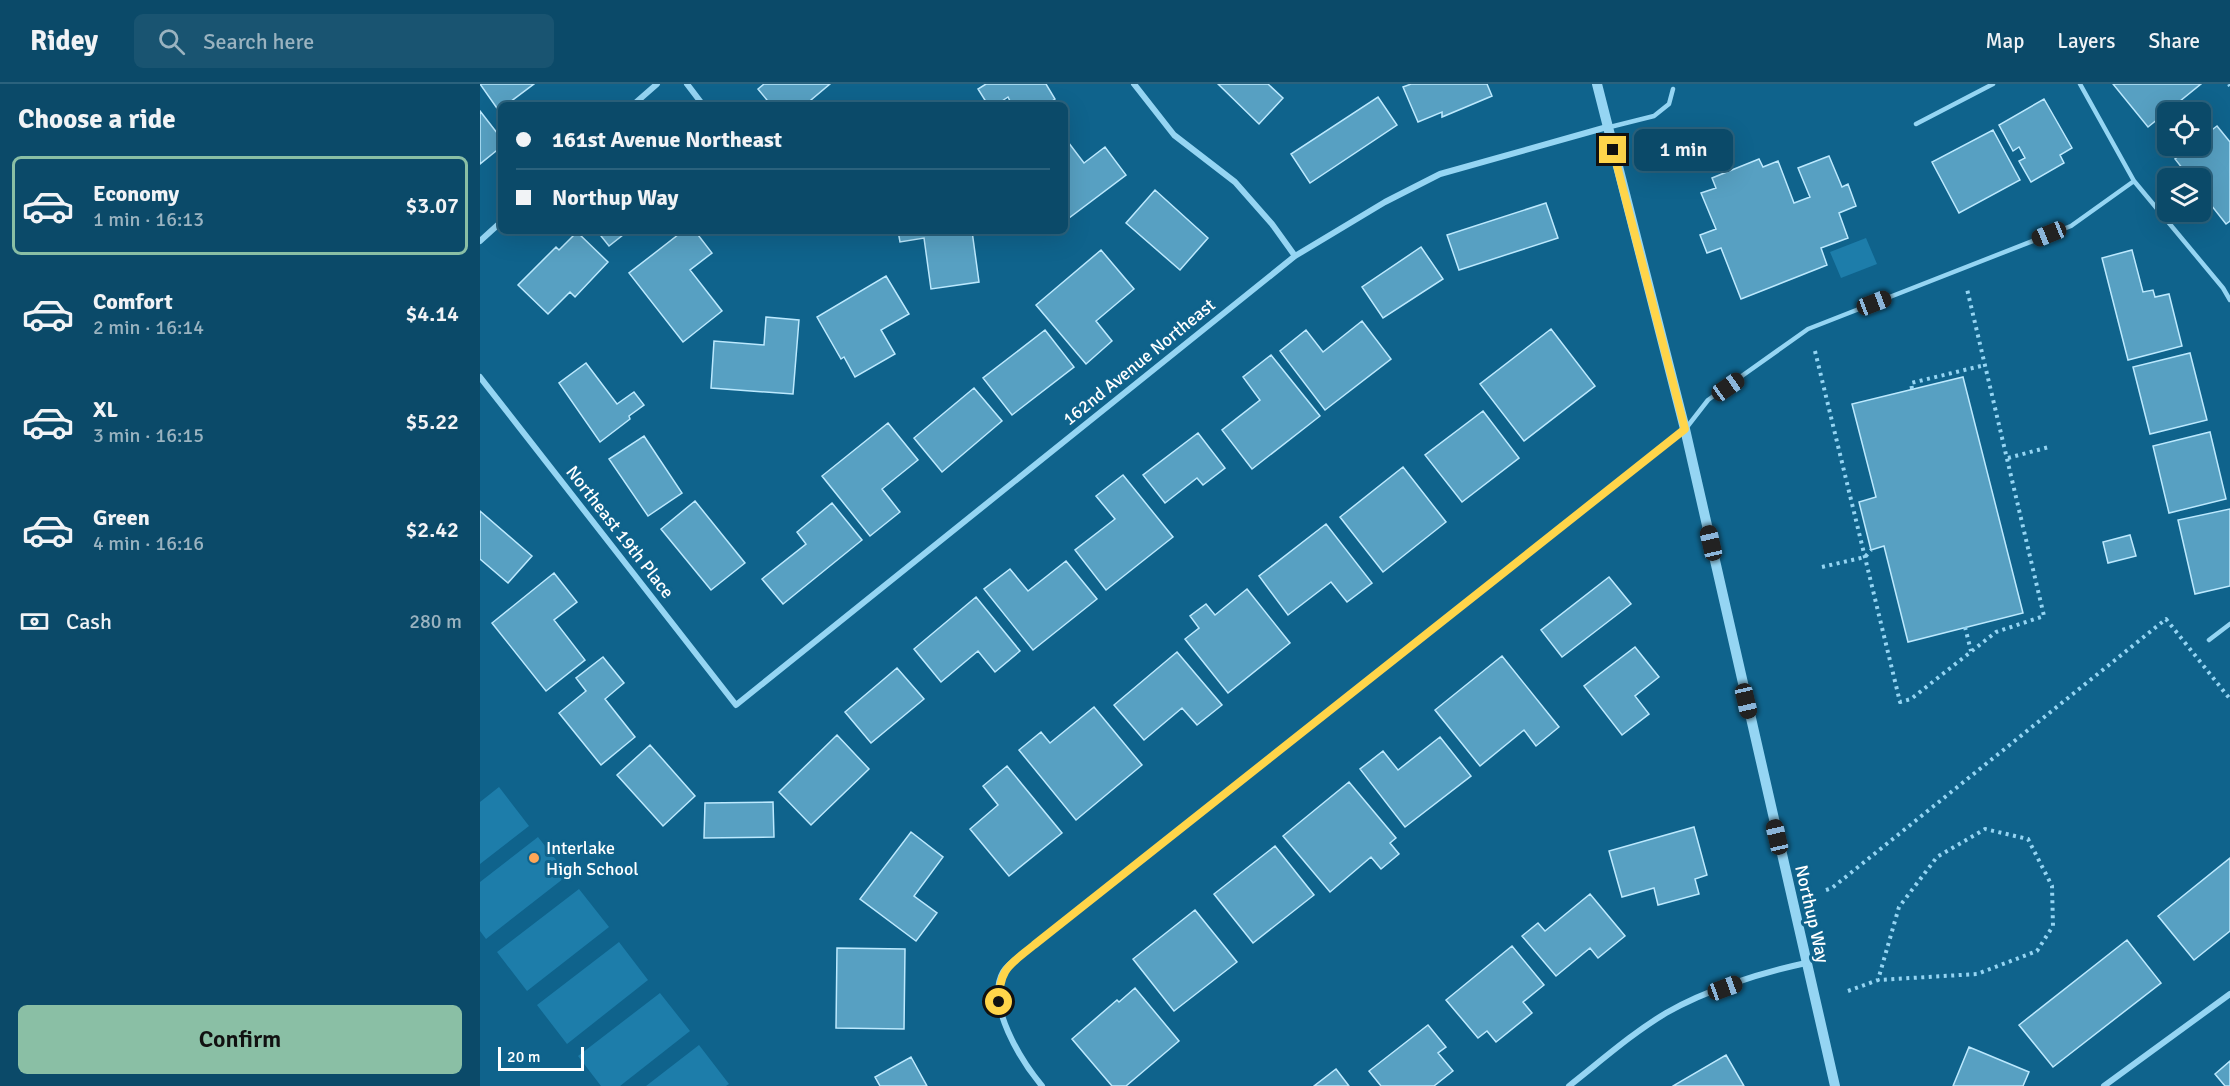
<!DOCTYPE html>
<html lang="en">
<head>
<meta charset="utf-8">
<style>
  :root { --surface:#0b4a69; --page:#195471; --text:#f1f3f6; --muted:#9ab3c0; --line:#2b627d; --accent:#8abfa5 }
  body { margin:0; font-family:Signika,sans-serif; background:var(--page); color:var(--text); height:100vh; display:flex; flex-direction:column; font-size:22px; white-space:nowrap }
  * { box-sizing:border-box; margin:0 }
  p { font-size:20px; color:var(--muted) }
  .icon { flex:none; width:33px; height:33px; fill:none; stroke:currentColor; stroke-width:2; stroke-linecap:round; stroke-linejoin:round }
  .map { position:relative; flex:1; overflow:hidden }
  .panel { display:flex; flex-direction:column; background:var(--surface); width:480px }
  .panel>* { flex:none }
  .banner { position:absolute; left:18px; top:18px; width:570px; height:132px; border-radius:9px; box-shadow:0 6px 24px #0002,0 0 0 2px var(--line); display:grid; align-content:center; height:132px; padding:0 18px; background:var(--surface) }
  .controls { position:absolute; left:1677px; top:18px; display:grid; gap:12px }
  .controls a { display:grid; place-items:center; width:54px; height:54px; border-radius:9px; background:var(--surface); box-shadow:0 6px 24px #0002,0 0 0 2px var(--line); font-size:30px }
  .scale { position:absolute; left:18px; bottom:15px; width:86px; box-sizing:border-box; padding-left:6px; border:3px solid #fff; border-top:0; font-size:16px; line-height:21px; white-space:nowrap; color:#fff; -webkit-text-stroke:4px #0f638c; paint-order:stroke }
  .end { position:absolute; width:27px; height:27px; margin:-14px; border:8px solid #ffd54a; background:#111; box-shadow:0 0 0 3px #111 }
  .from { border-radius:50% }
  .bubble { position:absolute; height:42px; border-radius:9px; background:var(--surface); box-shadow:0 6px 24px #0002,0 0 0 2px var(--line); font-size:20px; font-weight:600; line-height:42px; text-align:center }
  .car { position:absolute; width:18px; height:36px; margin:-18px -9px; border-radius:8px; box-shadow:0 0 4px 2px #0007; background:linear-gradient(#222 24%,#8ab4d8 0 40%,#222 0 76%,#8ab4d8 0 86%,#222 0) }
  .banner b { display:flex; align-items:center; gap:21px; height:57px; font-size:22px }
  .banner b+b { border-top:2px solid var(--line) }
  .banner i { width:15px; height:15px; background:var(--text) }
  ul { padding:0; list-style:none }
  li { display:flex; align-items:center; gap:18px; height:99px; margin:0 12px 9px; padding:0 6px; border:3px solid transparent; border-radius:9px }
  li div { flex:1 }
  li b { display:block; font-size:22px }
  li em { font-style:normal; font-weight:600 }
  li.selected { border-color:var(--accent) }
  li>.icon { width:54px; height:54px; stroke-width:1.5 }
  h2 { padding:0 18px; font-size:27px; line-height:72px }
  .pay { display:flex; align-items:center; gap:15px; height:66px; padding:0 18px; font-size:22px }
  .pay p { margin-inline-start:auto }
  .button { display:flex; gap:12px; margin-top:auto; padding:12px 18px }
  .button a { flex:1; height:69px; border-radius:9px; background:var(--accent); color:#111; font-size:24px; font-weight:600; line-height:69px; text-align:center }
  header { display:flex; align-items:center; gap:36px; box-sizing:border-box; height:84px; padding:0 30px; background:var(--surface); border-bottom:2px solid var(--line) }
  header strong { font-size:28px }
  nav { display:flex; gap:33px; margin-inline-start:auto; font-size:21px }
  .search { width:420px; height:54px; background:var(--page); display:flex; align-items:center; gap:15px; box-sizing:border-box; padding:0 21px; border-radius:9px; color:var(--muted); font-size:22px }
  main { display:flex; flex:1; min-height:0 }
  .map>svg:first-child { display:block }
</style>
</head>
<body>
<header>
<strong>Ridey</strong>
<div class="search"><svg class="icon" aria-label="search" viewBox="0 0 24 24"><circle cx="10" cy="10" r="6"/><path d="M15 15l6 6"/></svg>Search here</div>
<nav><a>Map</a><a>Layers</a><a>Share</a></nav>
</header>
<main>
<section class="panel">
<h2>Choose a ride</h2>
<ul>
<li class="selected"><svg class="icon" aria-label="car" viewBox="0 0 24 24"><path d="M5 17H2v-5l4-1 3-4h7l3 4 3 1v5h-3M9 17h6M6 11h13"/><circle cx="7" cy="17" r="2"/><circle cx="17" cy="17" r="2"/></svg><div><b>Economy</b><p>1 min · 16:13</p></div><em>$3.07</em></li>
<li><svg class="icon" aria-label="car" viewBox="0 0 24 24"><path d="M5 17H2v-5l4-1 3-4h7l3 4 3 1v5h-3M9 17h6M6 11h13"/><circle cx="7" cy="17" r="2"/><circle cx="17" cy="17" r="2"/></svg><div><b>Comfort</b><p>2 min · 16:14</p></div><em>$4.14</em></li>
<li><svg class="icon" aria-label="car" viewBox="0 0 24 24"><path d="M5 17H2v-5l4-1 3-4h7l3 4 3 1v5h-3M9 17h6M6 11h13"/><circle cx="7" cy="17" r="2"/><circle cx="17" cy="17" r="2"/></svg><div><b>XL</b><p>3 min · 16:15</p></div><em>$5.22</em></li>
<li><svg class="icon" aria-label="car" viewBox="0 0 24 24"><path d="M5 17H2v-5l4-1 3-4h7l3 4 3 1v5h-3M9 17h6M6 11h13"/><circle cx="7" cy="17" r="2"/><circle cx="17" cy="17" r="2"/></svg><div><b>Green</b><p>4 min · 16:16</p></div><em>$2.42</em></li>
</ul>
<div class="pay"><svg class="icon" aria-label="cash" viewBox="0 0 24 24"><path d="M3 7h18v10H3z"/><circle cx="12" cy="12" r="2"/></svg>Cash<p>280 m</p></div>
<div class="button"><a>Confirm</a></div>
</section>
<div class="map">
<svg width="1750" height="1002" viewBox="0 0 1750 1002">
  <rect width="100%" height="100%" fill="#0f638c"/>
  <path fill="#1d7daa" d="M1386 154 1397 180 1361 194 1350 168Z
    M19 703 49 742 0 780V718Z
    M58 753 88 791 6 855 0 847V798Z
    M99 805 129 843 47 907 17 868Z
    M139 858 168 896 87 960 57 921Z
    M180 909 210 947 140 1002H121L98 972Z
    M219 961 249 1000 246 1002H166Z"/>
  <path fill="#57a0c2" stroke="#bce9fe" stroke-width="1.5" d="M0 0H54L26 21H21L19 27Z
    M284 0H350L325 21H291L278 5Z
    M506 0H566L575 15 566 21H532L528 13 516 21H508L498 5Z
    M738 0H788L803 14 779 40Z
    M931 0H1007L1012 12 962 33V28L938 38 923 3Z
    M1633 0H1721L1668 43Z
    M898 13 917 41 830 99 811 70Z
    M1564 15 1592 64 1580 71 1584 79 1551 98 1539 77 1545 74 1539 63 1533 67 1519 41Z
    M0 27 21 54V63L0 80Z
    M1737 42 1750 58V137L1746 140 1720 107V94H1710L1695 75 1712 62H1720V55Z
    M1513 46 1540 96 1479 129 1452 78Z
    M585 54 604 79 625 63 646 91 585 137Z
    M1349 72 1362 103 1368 100 1376 122 1359 129 1368 154 1341 164 1347 181 1261 215 1241 164 1227 169 1220 151 1236 145 1221 109 1236 104 1232 94 1279 75 1283 83 1298 77 1314 119 1330 113 1318 84Z
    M675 106 728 154 700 186 646 139Z
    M1066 119 1078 154 979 186 967 151Z
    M117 147H148L129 162Z
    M203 147H215L232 169 210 186 242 227 203 258 149 189Z
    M418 147H492L499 198 451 205 444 154 420 158Z
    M97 148 128 178 95 213 90 208 68 230 38 201 76 163 79 166Z
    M941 163 963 195 903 234 882 203Z
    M621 166 654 205 616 237 632 257 606 280 556 221Z
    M1652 166 1663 208 1673 206 1675 213 1689 210 1702 262 1648 276 1622 174Z
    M406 192 429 230 401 246 415 270 375 293 364 273 361 275 337 233Z
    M286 233 319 236 313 310 231 304 234 257 284 261Z
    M882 237 911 275 845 326 800 267 826 246 843 268Z
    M1071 245 1115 302 1044 357 1000 300Z
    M565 246 594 283 532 331 503 294Z
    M1710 269 1727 336 1670 350 1653 283Z
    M791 271 840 332 772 385 742 346 780 316 763 293Z
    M106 279 137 320 154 308 164 321 149 332 150 335 120 358 79 299Z
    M1483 293 1543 529 1428 558 1404 462 1391 466 1379 418 1396 413 1372 320Z
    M494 304 522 337 462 388 434 354Z
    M1003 327 1039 374 982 418 945 371Z
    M408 339 438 376 402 405 420 428 390 452 342 392Z
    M1730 348 1746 415 1689 429 1673 362Z
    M718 349 745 384 723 401 717 394 685 419 663 391Z
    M164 352 202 409 168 432 129 375Z
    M923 383 966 438 903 488 860 433Z
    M643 391 693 453 626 506 595 466 635 435 616 412Z
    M215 417 265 479 231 506 181 445Z
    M352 419 382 456 303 520 282 495 326 460 317 448Z
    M1750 425V502L1715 510 1698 436Z
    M0 427 52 472 28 499 0 475Z
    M846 440 892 499 867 518 851 498 808 531 779 492Z
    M1650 451 1656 472 1628 479 1623 458Z
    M586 477 617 515 553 566 504 505 530 485 548 507Z
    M74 489 97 518 74 536 105 576 66 607 12 539Z
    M1129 493 1151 520 1082 573 1061 546Z
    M767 505 810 559 748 609 705 555 719 544 710 532 726 520 735 531Z
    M496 513 540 567 515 588 498 567 461 598 434 565Z
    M1155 563 1179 593 1155 612 1169 630 1142 651 1104 602Z
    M697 568 742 621 717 641 702 624 664 656 634 621Z
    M1022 572 1079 643 1056 662 1044 646 1000 682 955 626Z
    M123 573 144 599 125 615 155 653 121 681 79 629 106 607 96 594Z
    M417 584 444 615 391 659 365 628Z
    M614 623 662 681 596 736 539 666 561 648 570 659Z
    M357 651 389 685 331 741 299 708Z
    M960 653 991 692 925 743 880 685 903 667 918 686Z
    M170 661 215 712 183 742 137 691Z
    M527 682 582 749 529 792 490 745 518 721 503 702Z
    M869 698 916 754 910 759 919 770 901 785 891 773 850 808 803 752Z
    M293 718 294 753 224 754 225 719Z
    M1214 743 1227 791 1215 795 1219 810 1178 821 1174 804 1142 813 1129 767Z
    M431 748 463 773 434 812 457 829 436 857 380 815Z
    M795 762 834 811 773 859 734 810Z
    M1750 774V847L1714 876 1678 832Z
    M1110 810 1145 852 1118 874 1110 864 1076 892 1042 852 1058 839 1065 847Z
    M715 826 757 878 694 927 653 875Z
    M1647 856 1681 899 1573 983 1539 941Z
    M1032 862 1064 901 1043 918 1052 929 1016 958 1007 947 998 954 966 916Z
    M357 864 425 865 424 945 356 944Z
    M655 904 699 957 646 1002H632L592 955 637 916 639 918Z
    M948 941 966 963 958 969 973 987 954 1002H901L889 987Z
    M1489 963 1549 988 1543 1002H1473Z
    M1246 971 1264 1002H1193Z
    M431 973 447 1002H400L395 993Z
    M1750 977V1002H1745L1735 990Z
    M856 985 869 1002H834Z"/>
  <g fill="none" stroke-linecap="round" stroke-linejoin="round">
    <path stroke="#95d5f3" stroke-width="4" stroke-dasharray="3 4.5" stroke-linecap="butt" d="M1749 0 1750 2
      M1335 267 1420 618 1431 615 1516 548 1564 532 1487 205
      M1432 305 1431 299 1505 281
      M1528 374 1569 363
      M1342 483 1385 473 1391 466
      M1485 543 1491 567
      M1346 806 1352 804 1686 535 1750 615
      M1368 907 1398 896 1419 823 1457 773 1505 745 1548 755 1572 802 1573 842 1557 867 1497 890 1398 896"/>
    <path stroke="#95d5f3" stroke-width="4.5" d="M1600 0 1654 97 1743 204 1750 216
      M1436 40 1513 0
      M1130 43 1174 32 1189 20 1193 5
      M1207 343 1228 316 1328 245 1591 142 1654 97
      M1729 556 1750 540"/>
    <path stroke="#95d5f3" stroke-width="6" d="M207 0 223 21
      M654 0 694 51 755 98 792 140 815 172
      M153 21 177 0
      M0 157 21 138
      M0 293 256 621 815 172 905 118 960 90 1127 43
      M562 1002C542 978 505 920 523 888 529 878 545 869 554 861L1205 345
      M1089 1002C1121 977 1151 950 1186 929 1226 906 1280 889 1326 879
      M1624 1002 1750 910"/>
    <path stroke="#95d5f3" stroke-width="10" d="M1117 0 1205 345 1355 1002"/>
  </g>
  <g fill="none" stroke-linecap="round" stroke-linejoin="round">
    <path stroke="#ffd54a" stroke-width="8" d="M519 918C519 884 530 881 554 861L1205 345 1133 66"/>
  </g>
  <circle fill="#ffa757" stroke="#0f638c" stroke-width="2" cx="54" cy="774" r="6"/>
  <g text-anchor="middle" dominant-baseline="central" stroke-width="6" stroke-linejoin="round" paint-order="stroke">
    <g font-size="18" fill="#fff" stroke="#0f638c">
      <text transform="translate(659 278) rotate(-39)">162nd Avenue Northeast</text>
      <text transform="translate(140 448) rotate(52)">Northeast 19th Place</text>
      <text transform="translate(1332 830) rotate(77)">Northup Way</text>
    </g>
    <g font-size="18" fill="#fff" stroke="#0f638c" text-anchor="start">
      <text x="66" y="764">Interlake<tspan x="66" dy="21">High School</tspan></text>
    </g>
  </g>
</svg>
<div class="controls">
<a><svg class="icon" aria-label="locate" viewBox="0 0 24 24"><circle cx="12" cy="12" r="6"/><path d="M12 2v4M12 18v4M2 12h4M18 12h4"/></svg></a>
<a><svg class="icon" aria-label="layers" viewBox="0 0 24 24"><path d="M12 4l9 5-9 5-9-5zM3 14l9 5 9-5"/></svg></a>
</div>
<div class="scale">20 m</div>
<i class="end from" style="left:519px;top:918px"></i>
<i class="end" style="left:1133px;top:66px"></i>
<div class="bubble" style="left:1154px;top:45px;width:99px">1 min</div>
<i class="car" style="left:1569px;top:150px;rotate:248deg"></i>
<i class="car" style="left:1394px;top:219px;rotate:69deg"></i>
<i class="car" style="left:1248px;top:303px;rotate:55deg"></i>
<i class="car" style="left:1231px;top:459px;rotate:347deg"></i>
<i class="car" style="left:1266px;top:617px;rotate:167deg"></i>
<i class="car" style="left:1297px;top:753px;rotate:347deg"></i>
<i class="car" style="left:1245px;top:904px;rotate:70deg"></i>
<div class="banner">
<b><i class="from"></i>161st Avenue Northeast</b>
<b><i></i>Northup Way</b>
</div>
</div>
</main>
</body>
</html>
